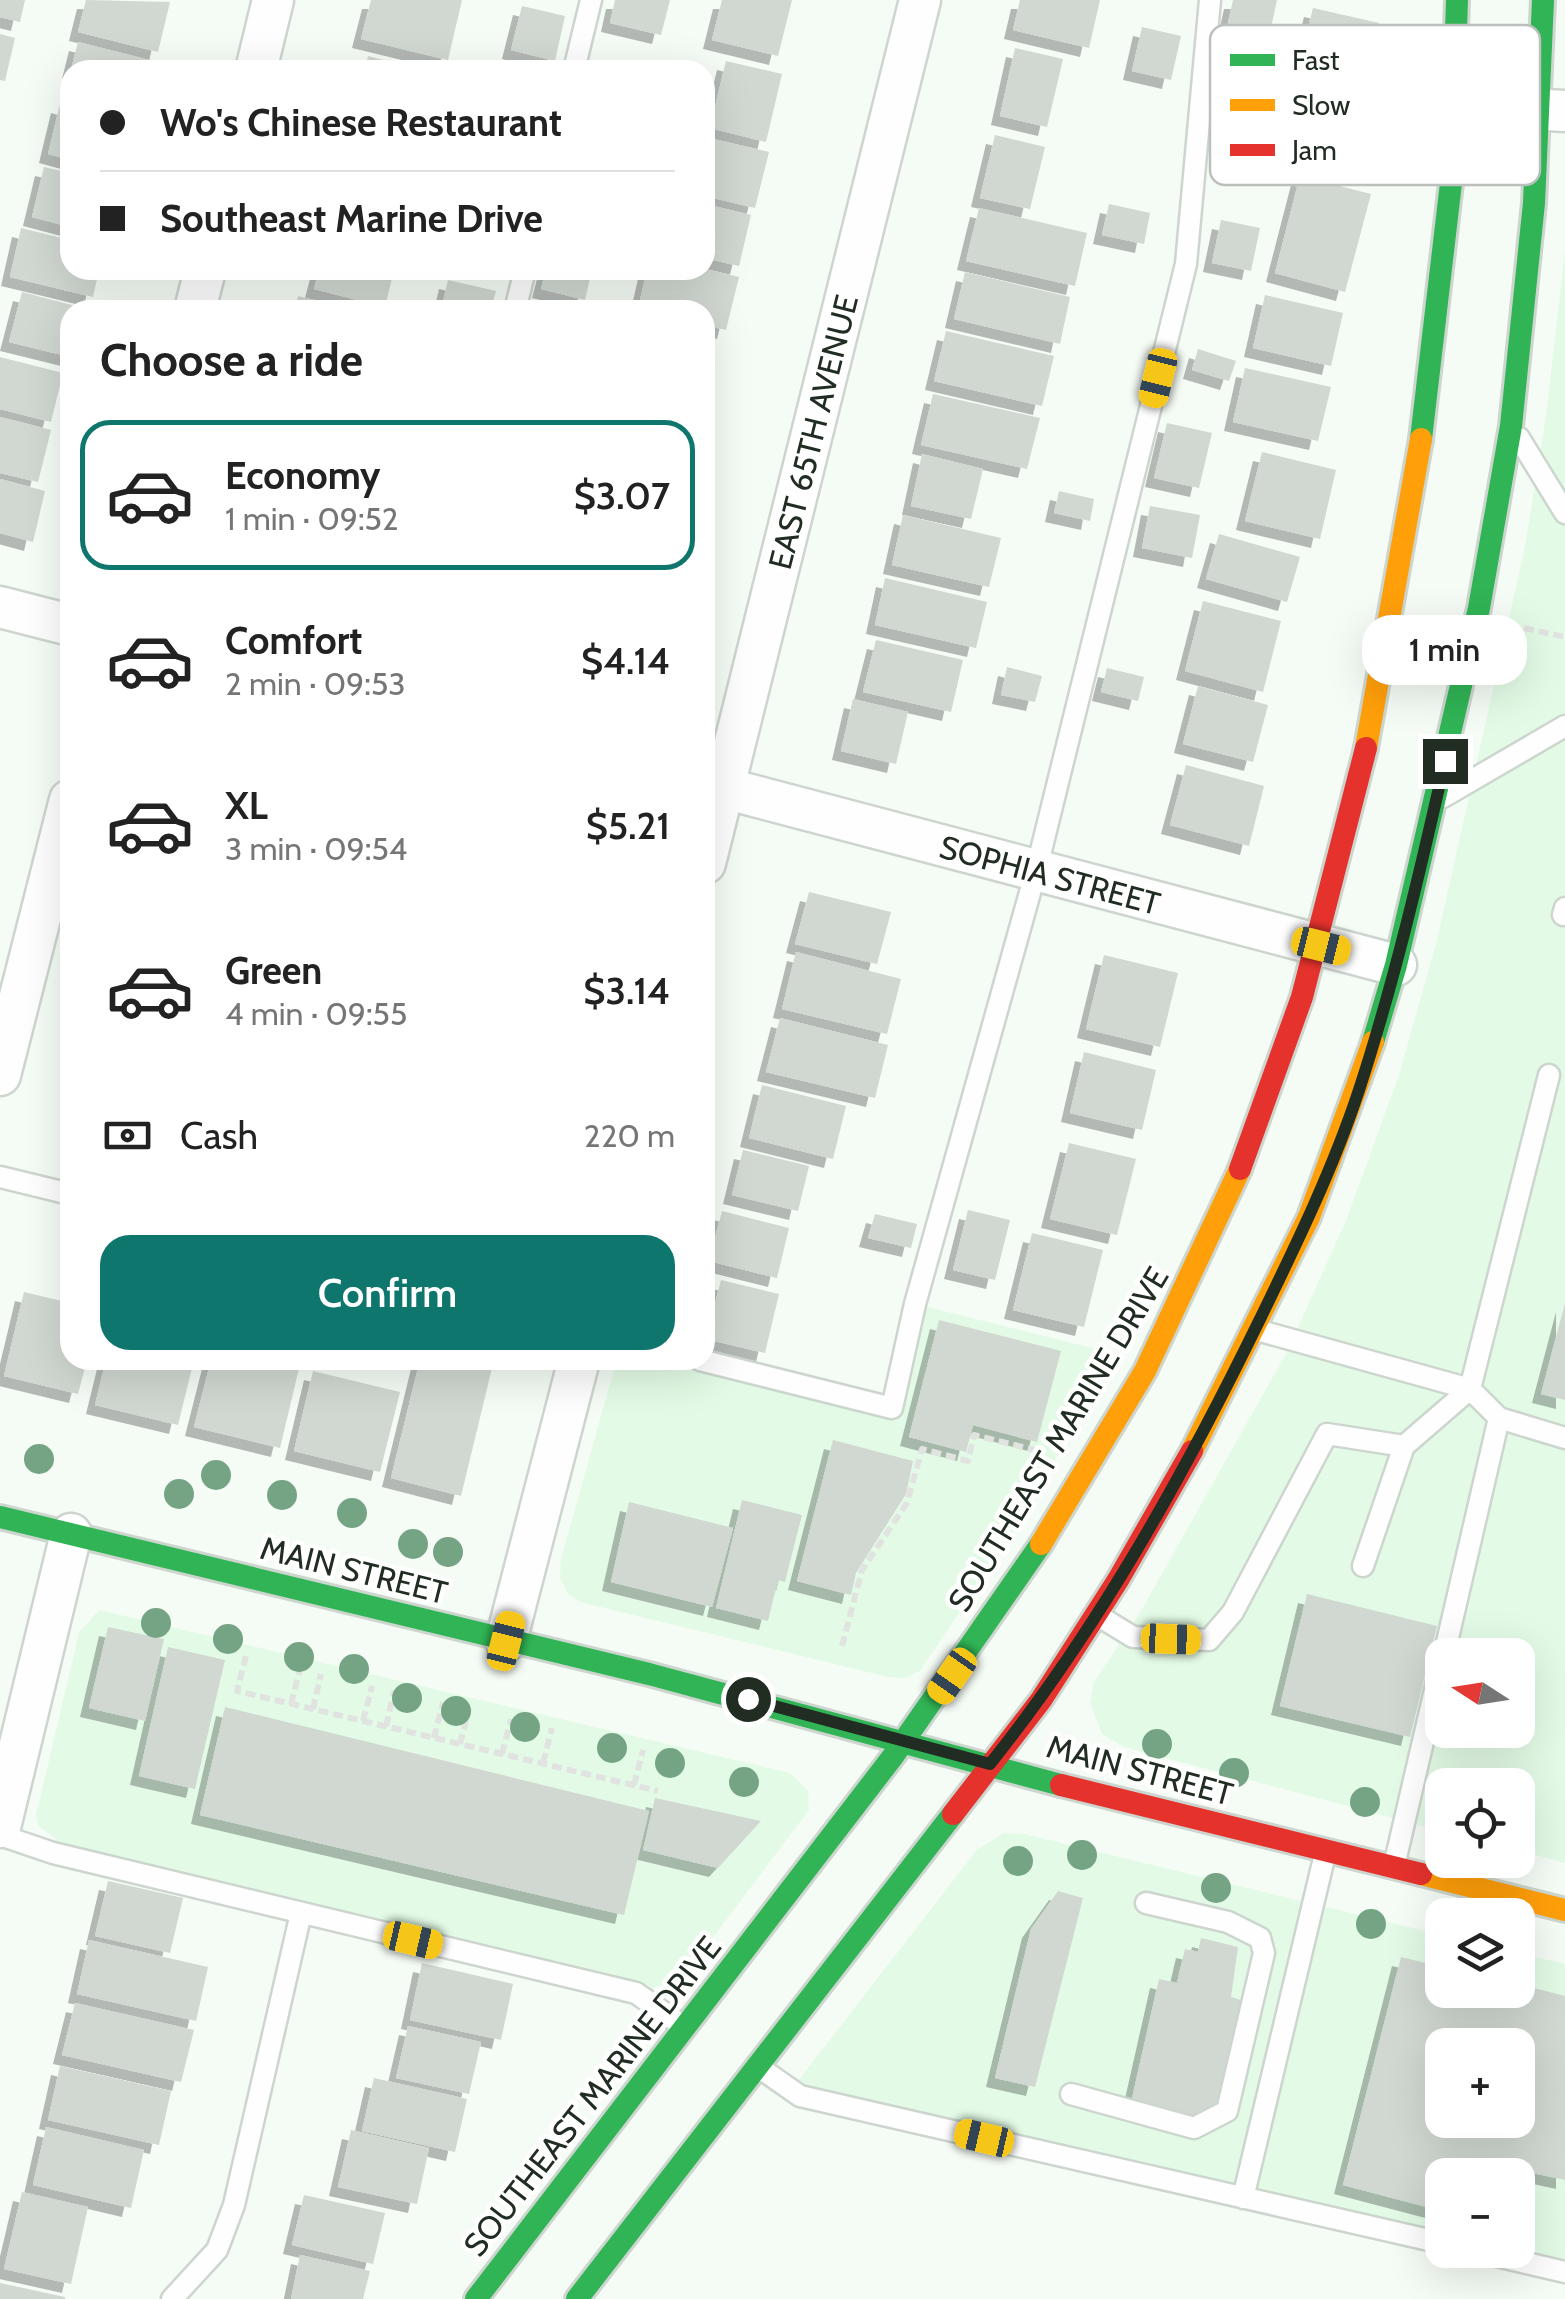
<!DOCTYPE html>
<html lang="en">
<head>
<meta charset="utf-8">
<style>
  :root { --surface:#fff; --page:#f6f6f6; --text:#222; --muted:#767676; --line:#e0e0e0; --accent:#0f766e }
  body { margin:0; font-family:Cabin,sans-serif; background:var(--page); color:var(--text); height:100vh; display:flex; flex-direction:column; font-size:38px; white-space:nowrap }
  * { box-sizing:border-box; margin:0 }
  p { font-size:32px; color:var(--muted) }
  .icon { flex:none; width:55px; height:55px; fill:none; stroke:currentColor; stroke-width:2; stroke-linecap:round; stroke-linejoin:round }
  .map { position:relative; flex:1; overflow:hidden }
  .details { position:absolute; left:60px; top:300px; width:655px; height:1070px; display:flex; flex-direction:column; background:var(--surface); border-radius:30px; box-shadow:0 10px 40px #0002 }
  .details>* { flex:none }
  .top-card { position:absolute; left:60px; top:60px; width:655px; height:220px; border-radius:30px; box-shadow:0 10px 40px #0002; display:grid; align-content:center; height:220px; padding:0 40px; background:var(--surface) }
  .needle { width:65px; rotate:282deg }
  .tools { position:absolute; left:1425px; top:1638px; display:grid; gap:20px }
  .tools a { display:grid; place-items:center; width:110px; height:110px; border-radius:20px; background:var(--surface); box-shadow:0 10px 40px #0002; font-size:50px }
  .end { position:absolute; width:45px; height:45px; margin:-22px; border:12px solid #212d22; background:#fff; box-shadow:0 0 0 5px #fff }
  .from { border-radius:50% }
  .bubble { position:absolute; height:70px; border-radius:30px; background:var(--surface); box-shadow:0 10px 40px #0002; font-size:32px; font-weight:600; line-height:70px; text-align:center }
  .car { position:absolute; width:30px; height:60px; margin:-30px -15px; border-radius:12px; box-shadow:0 0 8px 2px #0007; background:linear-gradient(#f5c518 24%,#345 0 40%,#f5c518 0 76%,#345 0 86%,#f5c518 0) }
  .top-card b { display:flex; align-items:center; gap:35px; height:95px; font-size:38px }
  .top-card b+b { border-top:2px solid var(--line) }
  .top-card i { width:25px; height:25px; background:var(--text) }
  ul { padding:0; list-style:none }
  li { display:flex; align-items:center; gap:30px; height:150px; margin:0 20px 15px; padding:0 20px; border:5px solid transparent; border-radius:30px }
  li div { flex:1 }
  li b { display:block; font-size:38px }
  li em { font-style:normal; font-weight:600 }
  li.current { border-color:var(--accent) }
  li>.icon { width:90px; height:90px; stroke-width:1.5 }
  h2 { padding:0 40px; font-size:45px; line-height:120px }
  .pay { display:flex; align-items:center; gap:25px; height:110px; padding:0 40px; font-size:38px }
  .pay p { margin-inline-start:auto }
  .button { display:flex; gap:20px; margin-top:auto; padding:20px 40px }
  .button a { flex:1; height:115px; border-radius:30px; background:var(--accent); color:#fff; font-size:40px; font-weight:600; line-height:115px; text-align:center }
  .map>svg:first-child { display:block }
</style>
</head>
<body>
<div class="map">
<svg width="1565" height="2299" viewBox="0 0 1565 2299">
  <defs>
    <filter id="shadow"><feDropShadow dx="-9" dy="9" stdDeviation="0" flood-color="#0004"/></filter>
  </defs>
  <rect width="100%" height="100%" fill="#f5fbf5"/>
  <path fill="#e3fbe6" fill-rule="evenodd" d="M1565 251V1863L1518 1850V1785H1442V1831L1124 1747 1102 1734 1090 1703 1094 1682 1141 1611 1288 1350 1347 1218 1399 1075 1436 944 1525 547 1546 416ZM1442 1655H1518V1730H1442Z
    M915 1304 1116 1354 1014 1531 920 1671 905 1678 888 1677 580 1602 568 1594 560 1577 561 1559 615 1366H638L640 1360H700L891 1408Z
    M99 1610 790 1773 808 1791 809 1810 677 1985 656 1986 646 1997 53 1853 57 1840 38 1825 36 1815 79 1633Z
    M1003 1833 1024 1834 1442 1935V1990H1518V1953L1565 1964V2262L1506 2250H1518V2175H1442V2237L791 2090 976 1851ZM1442 2045H1518V2120H1442Z"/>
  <path fill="#d0d8d1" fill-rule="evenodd" filter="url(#shadow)" d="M0 0H25L20 22 0 17Z
    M86 0 170 2 158 52 78 32Z
    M371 0H462L448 60 361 39Z
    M615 0H670L661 35 610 23Z
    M722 0H792L778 56 712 40Z
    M1020 0H1100L1089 48 1013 30Z
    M1233 0H1277L1265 55 1223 46Z
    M522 6 565 16 555 61 511 50Z
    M1313 8 1379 23 1363 92 1296 76Z
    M1142 27 1181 36 1171 80 1132 71Z
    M0 34 15 38 5 81 0 80Z
    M78 42 153 61 151 70H71Z
    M1015 48 1063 59 1047 127 1000 116Z
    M368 56 418 69V70H365Z
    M726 61 782 74 766 142 710 128Z
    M60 104 70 107V160L48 154Z
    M995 135 1045 147 1030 209 980 198Z
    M705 137 769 152 755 208 705 196Z
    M44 167 70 173V227L32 217Z
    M1300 176 1371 194 1345 292 1275 273Z
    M705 204 751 215 739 266 705 258Z
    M1109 204 1150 213 1144 244 1102 235Z
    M979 208 1087 233 1075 286 966 261Z
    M1221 220 1260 228 1251 271 1212 263Z
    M21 228 70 240V270H99L93 297 10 277Z
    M705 269 739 277 726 330 705 325V310L638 309 647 270Z
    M319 270H394L385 307 314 289Z
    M546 270H592L585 300 541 289Z
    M965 272 1070 297 1060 344 954 319Z
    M448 280 496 291 491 310H441Z
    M22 292 87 309 70 310V357L9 342Z
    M1265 295 1343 313 1331 366 1253 348Z
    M298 296 350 309V310H294Z
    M946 331 1054 356 1042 406 934 381Z
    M1198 349 1236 361 1229 381 1192 370Z
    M0 357 63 373 51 422 0 409Z
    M1245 368 1331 387 1318 441 1233 422Z
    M933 394 1040 418 1027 469 921 445Z
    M0 417 51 430 38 482 0 473Z
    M1167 423 1212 433 1199 488 1154 478Z
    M1262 452 1336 470 1320 539 1245 521Z
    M922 454 983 469 971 519 911 506Z
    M0 479 45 491 33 542 0 533Z
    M1059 491 1094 499 1090 521 1054 513Z
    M1150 506 1200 515 1192 558 1142 548Z
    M903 515 1001 538 989 587 892 565Z
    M1219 534 1300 557 1287 602 1206 579Z
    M885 578 987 602 976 648 875 625Z
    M1203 601 1281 621 1263 692 1185 671Z
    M876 640 963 660 951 712 863 692Z
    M1007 667 1042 676 1035 702 1001 695Z
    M1107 668 1144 677 1138 701 1101 692Z
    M1198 686 1268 705 1253 762 1183 744Z
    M853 699 908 712 896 764 841 751Z
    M1186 765 1264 786 1249 846 1170 825Z
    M809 892 891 912 877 964 795 944Z
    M796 952 901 979 887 1034 782 1009Z
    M1104 955 1178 973 1160 1047 1086 1029Z
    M780 1018 888 1045 875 1098 766 1072Z
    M1084 1052 1156 1070 1142 1130 1070 1113Z
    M762 1085 846 1106 833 1159 749 1138Z
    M1069 1143 1136 1159 1117 1235 1050 1219Z
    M743 1150 809 1166 798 1211 732 1195Z
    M968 1210 1010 1220 995 1280 953 1270Z
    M722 1211 789 1228 777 1278 709 1261Z
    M875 1214 917 1224 911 1248 868 1238Z
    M1032 1233 1103 1250 1084 1327 1013 1310Z
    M721 1280 779 1294 765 1353 706 1339Z
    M24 1292 70 1303V1360H87L78 1394 4 1376Z
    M1565 1303V1400L1541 1394Z
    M939 1320 1061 1351 1037 1442 973 1425 966 1452 909 1437Z
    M106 1360H194L178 1425 95 1405Z
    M211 1360H301L280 1448 194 1427Z
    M420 1360 493 1364 461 1496 391 1478Z
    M313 1371 400 1392 380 1472 294 1451Z
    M833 1440 913 1461 906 1494 856 1573 851 1595 797 1581Z
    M742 1500 802 1515 785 1582 778 1580 768 1621 716 1608Z
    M629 1502 733 1528 712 1607 611 1582Z
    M1307 1594 1437 1626 1410 1737 1280 1706Z
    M108 1627 164 1639 145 1721 89 1708Z
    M168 1647 225 1660 195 1789 139 1776Z
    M225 1707 649 1811 624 1915 200 1815Z
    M655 1798 761 1821 718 1868 643 1850Z
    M108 1881 183 1898 170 1953 95 1936Z
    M1058 1891 1083 1898 1035 2087 995 2078 1031 1929Z
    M1201 1938 1238 1947 1231 1997 1244 2001 1218 2111 1203 2120 1131 2103 1159 1979 1177 1983 1185 1949 1198 1952Z
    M89 1940 208 1967 196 2021 77 1994Z
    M1401 1957 1442 1967V1990H1518V1984L1565 1996V2180L1466 2158 1462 2175H1442V2211L1343 2185ZM1442 2045H1518V2120H1442Z
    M422 1963 513 1984 501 2040 410 2020Z
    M75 2003 194 2030 181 2082 62 2055Z
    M408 2026 481 2042 469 2094 396 2078Z
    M60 2066 171 2091 159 2145 48 2120Z
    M374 2078 467 2099 455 2152 362 2131Z
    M46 2127 144 2150 131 2208 33 2185Z
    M351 2130 429 2148 417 2204 338 2187Z
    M22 2192 88 2207 71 2284 4 2269Z
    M304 2195 385 2213 373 2264 292 2245Z
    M300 2255 370 2271 363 2299H291Z
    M0 2283 65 2297V2299H0Z"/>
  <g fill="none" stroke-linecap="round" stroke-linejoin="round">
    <g stroke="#cdd6ce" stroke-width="25">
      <path id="lane" d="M574 70 591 0
        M515 310 525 270
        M1519 438 1565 513
        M1443 797 1565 726
        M1563 915 1565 908
        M0 1177 70 1194
        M1257 1330 1470 1389 1549 1075
        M700 1360 892 1408 915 1304 1036 871 1186 264 1210 0
        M1363 1566 1404 1446
        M1097 1615 1133 1637 1209 1640 1233 1612 1327 1434 1404 1446 1470 1389 1499 1418 1565 1438
        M1444 1655 1499 1418
        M0 1835 53 1853 636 1993 684 2027
        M1394 1866 1442 1660
        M760 2068 800 2096 1442 2243
        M1071 2094 1194 2128 1227 2111 1264 1953 1260 1938 1228 1922 1146 1903
        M1243 2198 1325 1854
        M1471 2250 1565 2272
        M172 2299 217 2250 234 2205 301 1913"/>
    </g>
    <g stroke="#cdd6ce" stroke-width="45">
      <path id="street" d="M256 70 273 0
        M1452 105 1565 111
        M195 310 205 270
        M0 607 70 625
        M705 783 1396 965
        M705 863 920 0
        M0 1075 70 800
        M506 1641 579 1360
        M0 1827 71 1534"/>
    </g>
    <g stroke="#cdd6ce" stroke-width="28">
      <path id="fast" d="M1421 439 1451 183 1457 0
        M1373 1042 1396 965 1479 608 1511 426 1534 203 1543 0
        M0 1517 649 1674 1061 1785
        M476 2299 894 1755 1041 1544
        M577 2299 953 1814"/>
    </g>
    <g stroke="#cdd6ce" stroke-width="28">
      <path id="slow" d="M1366 748 1421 439
        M1192 1451 1309 1217 1373 1042
        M1041 1544 1145 1371 1240 1169
        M1421 1874 1565 1910"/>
    </g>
    <g stroke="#cdd6ce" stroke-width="28">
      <path id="jam" d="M1240 1169 1302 997 1366 748
        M1061 1785 1421 1874
        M953 1814 1041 1700 1118 1580 1192 1451"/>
    </g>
    <path stroke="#e1e3e1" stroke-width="6" stroke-dasharray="10 5" stroke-linecap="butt" d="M1524 628 1565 637
      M842 1646 862 1570 907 1503 922 1449 968 1461 974 1435 1043 1452
      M246 1656 237 1691 658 1791
      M291 1704 300 1669
      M313 1709 321 1674
      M363 1721 372 1686
      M386 1726 394 1691
      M434 1738 443 1702
      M460 1744 469 1709
      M502 1754 511 1719
      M543 1763 552 1728
      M634 1785 643 1750"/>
    <use href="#lane" stroke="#fefefe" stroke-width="20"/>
    <use href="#street" stroke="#fefefe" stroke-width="40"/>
    <use href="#fast" stroke="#30b455" stroke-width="22"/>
    <use href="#slow" stroke="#ff9f0a" stroke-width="22"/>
    <use href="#jam" stroke="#e5322d" stroke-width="22"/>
  </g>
  <g fill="#74a483">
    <circle cx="39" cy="1459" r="15"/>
    <circle cx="216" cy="1475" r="15"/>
    <circle cx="179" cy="1494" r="15"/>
    <circle cx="282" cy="1495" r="15"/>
    <circle cx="352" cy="1513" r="15"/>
    <circle cx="413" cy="1544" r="15"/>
    <circle cx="448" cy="1552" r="15"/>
    <circle cx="156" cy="1623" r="15"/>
    <circle cx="228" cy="1639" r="15"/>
    <circle cx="299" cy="1657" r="15"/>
    <circle cx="354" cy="1669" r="15"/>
    <circle cx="407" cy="1698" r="15"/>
    <circle cx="456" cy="1711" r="15"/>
    <circle cx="525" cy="1727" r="15"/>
    <circle cx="1157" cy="1744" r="15"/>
    <circle cx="612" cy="1748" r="15"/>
    <circle cx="670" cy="1763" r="15"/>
    <circle cx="1234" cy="1773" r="15"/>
    <circle cx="744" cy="1782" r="15"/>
    <circle cx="1365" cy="1802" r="15"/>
    <circle cx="1082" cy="1855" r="15"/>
    <circle cx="1018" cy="1861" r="15"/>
    <circle cx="1216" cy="1888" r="15"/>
    <circle cx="1371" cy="1924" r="15"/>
  </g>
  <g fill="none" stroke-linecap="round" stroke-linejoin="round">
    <path stroke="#212d22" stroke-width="12" d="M748 1699 990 1764C1098 1629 1184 1475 1260 1319 1296 1245 1333 1169 1359 1090 1394 983 1420 872 1445 761"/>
  </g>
  <g text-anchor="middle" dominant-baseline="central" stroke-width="9" stroke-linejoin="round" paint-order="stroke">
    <g font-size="32" fill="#212d22" stroke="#fff">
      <text transform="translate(813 432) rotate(-76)">EAST 65TH AVENUE</text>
      <text transform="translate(1050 875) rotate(15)">SOPHIA STREET</text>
      <text transform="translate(1058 1439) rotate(-59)">SOUTHEAST MARINE DRIVE</text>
      <text transform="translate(354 1570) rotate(14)">MAIN STREET</text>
      <text transform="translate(1140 1770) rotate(15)">MAIN STREET</text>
      <text transform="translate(592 2096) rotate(-52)">SOUTHEAST MARINE DRIVE</text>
    </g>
  </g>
  <rect x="1210" y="25" width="330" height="160" rx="15" fill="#fff" stroke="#bcc0bd" stroke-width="2.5"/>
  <rect x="1230" y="54" width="45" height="12" fill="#30b455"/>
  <rect x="1230" y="99" width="45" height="12" fill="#ff9f0a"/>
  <rect x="1230" y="144" width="45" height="12" fill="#e5322d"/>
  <g font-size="28" fill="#212d22">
    <text x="1292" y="70">Fast</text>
    <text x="1292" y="115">Slow</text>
    <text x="1292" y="160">Jam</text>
  </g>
</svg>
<div class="tools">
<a><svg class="needle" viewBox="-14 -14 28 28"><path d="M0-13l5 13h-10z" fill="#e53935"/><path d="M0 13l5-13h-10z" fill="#767676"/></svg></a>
<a><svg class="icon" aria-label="locate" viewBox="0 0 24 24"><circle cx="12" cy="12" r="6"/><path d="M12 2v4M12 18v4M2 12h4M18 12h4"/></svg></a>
<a><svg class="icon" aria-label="layers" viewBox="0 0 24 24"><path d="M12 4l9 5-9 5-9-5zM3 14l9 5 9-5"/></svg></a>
<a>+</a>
<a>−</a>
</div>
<i class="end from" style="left:748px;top:1699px"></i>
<i class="end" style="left:1445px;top:761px"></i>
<div class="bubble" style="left:1362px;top:615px;width:165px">1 min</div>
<i class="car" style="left:1158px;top:378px;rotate:194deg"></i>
<i class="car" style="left:1321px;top:946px;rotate:104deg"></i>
<i class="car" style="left:1171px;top:1639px;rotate:92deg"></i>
<i class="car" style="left:506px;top:1641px;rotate:14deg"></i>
<i class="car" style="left:952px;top:1676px;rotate:215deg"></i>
<i class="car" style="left:413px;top:1940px;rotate:103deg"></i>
<i class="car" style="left:984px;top:2138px;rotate:283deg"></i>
<div class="top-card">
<b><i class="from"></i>Wo's Chinese Restaurant</b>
<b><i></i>Southeast Marine Drive</b>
</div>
<section class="details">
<h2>Choose a ride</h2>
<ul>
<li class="current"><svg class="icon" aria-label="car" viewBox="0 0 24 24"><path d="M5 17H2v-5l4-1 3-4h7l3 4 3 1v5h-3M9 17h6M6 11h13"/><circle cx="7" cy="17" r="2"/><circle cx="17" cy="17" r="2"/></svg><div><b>Economy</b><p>1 min · 09:52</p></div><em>$3.07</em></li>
<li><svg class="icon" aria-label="car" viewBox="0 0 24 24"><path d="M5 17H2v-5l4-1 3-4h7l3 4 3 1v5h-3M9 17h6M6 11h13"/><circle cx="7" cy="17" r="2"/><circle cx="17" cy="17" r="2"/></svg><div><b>Comfort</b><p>2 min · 09:53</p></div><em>$4.14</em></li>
<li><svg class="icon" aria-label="car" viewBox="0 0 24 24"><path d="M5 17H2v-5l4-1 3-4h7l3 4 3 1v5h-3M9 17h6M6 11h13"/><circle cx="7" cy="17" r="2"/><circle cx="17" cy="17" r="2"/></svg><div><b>XL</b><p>3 min · 09:54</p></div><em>$5.21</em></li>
<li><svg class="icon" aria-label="car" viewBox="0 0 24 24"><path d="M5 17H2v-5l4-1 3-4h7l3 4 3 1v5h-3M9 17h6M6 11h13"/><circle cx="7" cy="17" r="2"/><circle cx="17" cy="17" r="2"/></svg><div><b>Green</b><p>4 min · 09:55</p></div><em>$3.14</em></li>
</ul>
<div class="pay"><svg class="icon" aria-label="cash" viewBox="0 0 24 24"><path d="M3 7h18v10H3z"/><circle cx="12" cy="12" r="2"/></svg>Cash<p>220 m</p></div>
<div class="button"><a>Confirm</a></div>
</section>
</div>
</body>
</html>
